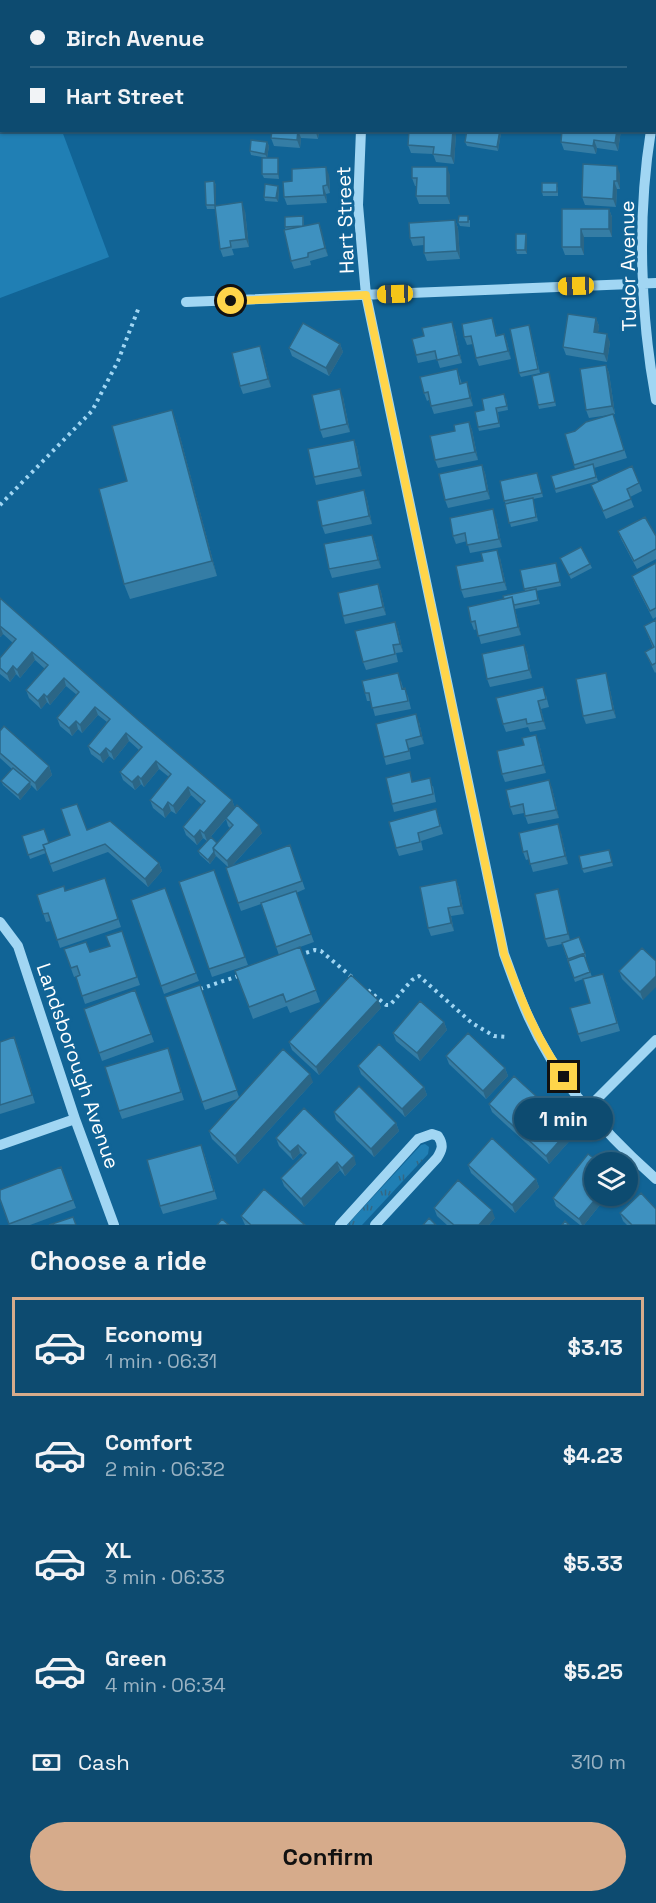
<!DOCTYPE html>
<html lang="en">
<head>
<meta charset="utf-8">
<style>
  :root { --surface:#0d4b70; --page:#1b5578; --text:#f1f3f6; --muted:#9ab3c3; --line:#2d6383; --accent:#d6ab8b }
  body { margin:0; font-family:"Space Grotesk",sans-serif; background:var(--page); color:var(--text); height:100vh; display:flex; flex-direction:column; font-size:22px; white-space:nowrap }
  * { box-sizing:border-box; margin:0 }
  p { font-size:20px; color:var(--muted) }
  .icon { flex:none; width:33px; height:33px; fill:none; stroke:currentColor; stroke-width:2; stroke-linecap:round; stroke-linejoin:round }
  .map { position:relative; height:1225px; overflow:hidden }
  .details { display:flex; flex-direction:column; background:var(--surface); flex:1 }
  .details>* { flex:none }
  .banner { position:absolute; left:0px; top:0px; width:657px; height:132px; box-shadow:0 2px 4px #0004,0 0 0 2px var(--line); display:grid; align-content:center; height:132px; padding:0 30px; background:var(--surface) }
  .fabs { position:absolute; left:584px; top:1152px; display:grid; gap:12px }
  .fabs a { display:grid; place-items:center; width:54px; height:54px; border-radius:50%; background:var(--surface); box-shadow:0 2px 4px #0004,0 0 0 2px var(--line); font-size:30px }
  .end { position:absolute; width:27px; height:27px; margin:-14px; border:8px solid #ffd54a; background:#111; box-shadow:0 0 0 3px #111 }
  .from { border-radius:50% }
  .bubble { position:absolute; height:42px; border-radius:21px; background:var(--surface); box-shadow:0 2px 4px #0004,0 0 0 2px var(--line); font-size:20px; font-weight:800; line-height:42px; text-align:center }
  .car { position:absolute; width:18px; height:36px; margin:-18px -9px; border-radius:8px; box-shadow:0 0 4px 2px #0007; background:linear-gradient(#f5c518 24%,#345 0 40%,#f5c518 0 76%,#345 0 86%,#f5c518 0) }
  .banner b { display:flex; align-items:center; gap:21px; height:57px; font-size:22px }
  .banner b+b { border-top:2px solid var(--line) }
  .banner i { width:15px; height:15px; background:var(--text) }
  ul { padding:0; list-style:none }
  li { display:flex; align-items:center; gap:18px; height:99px; margin:0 12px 9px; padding:0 18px; border:3px solid transparent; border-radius:0px }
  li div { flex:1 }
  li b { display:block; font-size:22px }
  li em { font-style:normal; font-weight:800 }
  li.selected { border-color:var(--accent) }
  li>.icon { width:54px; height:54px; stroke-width:1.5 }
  h2 { padding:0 30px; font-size:27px; line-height:72px }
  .pay { display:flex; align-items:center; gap:15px; height:66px; padding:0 30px; font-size:22px }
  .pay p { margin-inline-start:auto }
  .cta { display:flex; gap:12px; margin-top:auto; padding:12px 30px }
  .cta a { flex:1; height:69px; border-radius:36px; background:var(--accent); color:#111; font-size:24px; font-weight:800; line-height:69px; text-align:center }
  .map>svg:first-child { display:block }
</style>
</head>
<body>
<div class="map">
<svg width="656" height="1225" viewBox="0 0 656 1225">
  <defs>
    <pattern id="grass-tufts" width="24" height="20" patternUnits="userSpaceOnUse" patternTransform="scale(1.5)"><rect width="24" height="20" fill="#207fb4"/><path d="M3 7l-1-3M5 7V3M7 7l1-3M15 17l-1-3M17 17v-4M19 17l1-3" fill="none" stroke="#346885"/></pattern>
  </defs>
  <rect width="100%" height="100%" fill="#116496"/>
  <path fill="url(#grass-tufts)" d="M425 1144 429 1147 428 1154 362 1225H347L421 1145Z"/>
  <path fill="#207fb4" d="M1 48 2 130 62 131 109 257 0 298V49Z"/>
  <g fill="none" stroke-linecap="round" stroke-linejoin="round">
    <path stroke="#a1d6f3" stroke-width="4" stroke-dasharray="3 4.5" stroke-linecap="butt" d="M0 505 92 411 118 361 139 307
      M299 955 315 950 321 951 353 978
      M200 989 241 975
      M368 990 386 1005H390L412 980 419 976 472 1023 494 1036 507 1037"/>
    <path stroke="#a1d6f3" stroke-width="10" d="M376 2 377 0
      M656 110V108
      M361 130 358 205 366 295 504 954C512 975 519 997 529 1018 557 1081 605 1134 656 1179
      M651 130C637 217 640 314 656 400
      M186 302 656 283
      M0 922 18 946 75 1119 114 1225
      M587 1109 656 1040
      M0 1145 75 1119
      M340 1225 418 1139 432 1134 438 1136C444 1145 442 1150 437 1158L375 1225"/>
  </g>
  <path fill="#357da5" d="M294 0H341V2H299Z
    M272 130H319L318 139 301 138 300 148 274 146 271 138Z
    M409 130H455L456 134 454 164 436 162 433 154 411 153 408 145Z
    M467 130H500L501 133 498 151 467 146 465 142Z
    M621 130 618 151 597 148 596 154 564 150 561 142Z
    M267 142 269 146 267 158 251 155 250 151Z
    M279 162V179L264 178 262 174Z
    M620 174V189H617L616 207 585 205 582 197Z
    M329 175 330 193 326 194 327 203 287 205 284 197 292 181Z
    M450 175V204H419L416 196V186H415L412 178Z
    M214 181 216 185V206L245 211 249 247 232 249 234 255 223 257 220 249 215 209H207L206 205Z
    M558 187V196H543L542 192Z
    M279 190 278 202 265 201 264 197Z
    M562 209H609L612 217V237H584V255H565L562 247Z
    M303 216 304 221V226L319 223 328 256 310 261 311 265 294 269 291 261 285 227Z
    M455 220 458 228 460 259 427 261 424 253V245L413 246 410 238Z
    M470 220V227L460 226 458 222Z
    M526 234 527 238V254H517L516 250Z
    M492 318 497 336 504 334 507 342 511 359 479 366 476 358 473 344 467 345 464 337Z
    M596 318 599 326 598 332 610 342 607 362 566 355 563 347Z
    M529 325 540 373 521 377 519 373Z
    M455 330 462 363 440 368 437 359 418 363 416 355Z
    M340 344 343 352 329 376 292 356 289 348Z
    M263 354 271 387 243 394 240 386Z
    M606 365 609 373 615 414H613L627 458 594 468 598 481 556 493 551 476 575 469 565 434 575 431 609 415 589 418 586 410Z
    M457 369 462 384 470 391 473 406 434 414 429 400 427 401 424 393Z
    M550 377 556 406 539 409 538 405Z
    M343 397 350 432 323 438 320 430Z
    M506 398 508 410 498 412 500 427 479 431 478 427 484 410Z
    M172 410 177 425 217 576 130 599 124 584 127 481Z
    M469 422 472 430 478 460 438 468 435 460 455 431Z
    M354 440 357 448 362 476 316 485 314 477Z
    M482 465 485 473 490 499 448 508 445 500Z
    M537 473 543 497 533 499 538 521 511 527 500 481Z
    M639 483 642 491 630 497 634 507 606 519 591 485Z
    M364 490 367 499 372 524 325 534 322 526Z
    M496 518 502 547 470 553 467 541 456 544 453 536Z
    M618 531 656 536V559L637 569 621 539Z
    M372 535 375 543 381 568 332 578 329 569Z
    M500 558 507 590 464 598 461 590Z
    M560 558 590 564 592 568 571 579Z
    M656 563V617L653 619 635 584 632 576Z
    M557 567 561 586 536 591 540 604 515 609 521 635 481 644 477 629 474 630 471 622 504 599 525 591 520 570Z
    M378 584 381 592 386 615 345 624 343 616Z
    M0 598 137 719 232 800 235 808 262 833 232 866 290 845 305 889 296 893 314 942 300 947 320 1002 290 1013 287 1006 253 1019 235 971 279 955 261 904 241 911 226 868 228 867 216 856 210 864 200 855 198 851 217 843 230 828 228 826 226 819 207 841 203 838 197 845 186 835 183 827 202 805 191 795 176 814 171 811 165 818 153 808 150 800 169 777 159 769 144 787 141 784 135 790 123 780 120 772 139 750 129 741 114 760 109 756 103 763 91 754 88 746 107 722 98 715 82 733 78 729 72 736 60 726 57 718 77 695 66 686 50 705 47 702 41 709 29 698 26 690 45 669 35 660 20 678 16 674 10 682 0 674V658L13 643 3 634 0 637Z
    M656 620V672L655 673 645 652 653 648 644 626Z
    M395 622 398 630 403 652 396 653 398 662 366 670 363 662Z
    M524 645 527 653 532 678 490 687 487 679Z
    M401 681 403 688 408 696 411 709 375 716 371 701H367L365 693Z
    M608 681 616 718 586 724 583 716Z
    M546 695 549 707 541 709 546 729 530 732 528 727 506 732 503 724Z
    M419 722 424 744 409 748 411 759 386 765 384 757Z
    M0 731 49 766 52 775 37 791 31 785V787L20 800 3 785 1 781 12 769 0 758Z
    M539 743 546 773 505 782 502 774 524 745Z
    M433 786 436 802 394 812 392 804Z
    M552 788 559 818 528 824 524 813 513 815 510 807Z
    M436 809 443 834 421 841 423 850 399 856 396 848Z
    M87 830 159 863 162 871 148 887 108 852 53 872 46 853 30 859 22 836 49 843Z
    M561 833 568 864 533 872 529 859 526 860 523 852Z
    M610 854 613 866 584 873 582 869Z
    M214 870 248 965 212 977 179 882Z
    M105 878 121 927 60 948 51 921 46 922 37 895 66 891Z
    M456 880 459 888 464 914 451 916 454 931 431 936 428 928Z
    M165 888 199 981 164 994 131 900Z
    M560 897 570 940 585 953 586 957H585L592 977 606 982 620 1031 581 1042 578 1034 590 1003 583 979 575 982 562 944 548 947 545 939Z
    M122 931 140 985 85 1004 76 977 80 975 74 977 64 949 90 952 110 946Z
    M656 961 643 1000 622 979 619 971Z
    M200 985 239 1097 313 1082 238 1164 212 1139 209 1131 237 1099 205 1110 165 997Z
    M135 990 154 1042 102 1061 84 1009Z
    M378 1000 381 1008 319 1075 292 1050 289 1042Z
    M444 1022 447 1030 420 1061 396 1041 393 1033Z
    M0 1042 17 1045 35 1103 0 1114Z
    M168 1048 184 1100 122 1119 119 1111Z
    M446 1056 505 1068 508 1076 486 1099 449 1064Z
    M358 1066 424 1087 427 1095 405 1117 361 1074Z
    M489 1104 571 1128 574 1136 549 1164 492 1112Z
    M334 1112 396 1123 399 1131 374 1157 336 1120Z
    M276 1138 356 1164 345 1176 340 1170 304 1207 284 1186 281 1178 303 1155 300 1153 293 1160 279 1146Z
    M204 1153 217 1199 163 1214 160 1206Z
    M468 1165 536 1179 539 1187 515 1213 471 1173Z
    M61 1167 76 1208 30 1225H9L0 1200Z
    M594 1196H607L584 1225H580L556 1206 553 1198Z
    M434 1208 495 1218 489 1225H447L437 1216Z
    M620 1213 656 1225H627L623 1221Z
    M241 1216 305 1225H245Z"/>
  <path fill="#2b6686" d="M298 130 301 138 300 148 297 140Z
    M315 130H319L318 139Z
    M453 130H455L456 134 454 164 451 156Z
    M500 130 501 133 498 151 497 147Z
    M617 130H621L618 151 615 143Z
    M594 140 597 148 596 154 593 146Z
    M267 142 269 146 267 158 265 154Z
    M278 158 279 162V179L278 174Z
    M617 166 620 174V189L617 181Z
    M326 167 329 175 330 193 327 185Z
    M447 167 450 175V204L447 196Z
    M214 181 216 185V209L215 205Z
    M614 181 617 189 616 207 613 199Z
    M278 186 279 190 278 202 276 198Z
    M323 186 326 194 327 203 324 195Z
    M242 202 245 211 249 247 246 239Z
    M609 209 612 217V237L609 229Z
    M455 220 458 228 460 259 457 251Z
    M319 223 322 231 328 256 325 248Z
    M581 229 584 237V255L581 247Z
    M526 234 527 238V254L525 250Z
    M596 318 599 326 597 340 594 332Z
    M452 322 455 330 462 363 459 355Z
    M504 334 507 342 511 359 508 351Z
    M607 334 610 342 607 362 604 354Z
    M340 344 343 352 329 376 326 368Z
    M260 346 263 354 271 387 268 379Z
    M606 365 609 373 615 414 612 406Z
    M467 382 470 391 473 406 470 398Z
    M340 389 343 397 350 432 347 424Z
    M172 410 177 425 217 576 212 561Z
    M469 422 472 430 478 460 475 452Z
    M354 440 357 448 362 476 359 468Z
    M482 465 485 473 490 499 487 491Z
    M364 490 367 499 372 524 369 516Z
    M493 509 496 518 502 547 499 539Z
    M372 535 375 543 381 568 378 560Z
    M497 550 500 558 507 590 504 582Z
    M378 584 381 592 386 615 383 607Z
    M512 597 515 609 521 635 518 627Z
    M395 622 398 630 403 652 400 644Z
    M0 626 3 634 1 637 0 636Z
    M524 645 527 653 532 678 529 670Z
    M32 652 35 660 20 678 17 670Z
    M13 666 16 674 10 682 7 674Z
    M606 673 608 681 616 718 613 710Z
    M64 678 66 686 50 705 47 697Z
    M44 694 47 702 41 709 38 701Z
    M538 701 541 709 546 729 543 721Z
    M95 707 98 715 82 733 80 725Z
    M416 714 419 722 424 744 421 736Z
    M76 721 78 729 72 736 69 728Z
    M126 733 129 741 114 760 111 752Z
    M536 735 539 743 546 773 543 765Z
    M106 748 109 756 103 763 100 755Z
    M156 761 159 769 144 787 141 779Z
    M49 766 52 775 37 791 35 783Z
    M138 776 141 784 135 790 132 782Z
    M549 780 552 788 559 818 556 810Z
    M30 782 31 787 20 800 18 795Z
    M188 787 191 795 176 814 173 806Z
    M232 800 235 808 207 841 204 833Z
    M168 802 171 811 165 818 163 810Z
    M558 824 561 833 568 864 565 856Z
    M259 825 262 833 229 869 227 861Z
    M200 830 203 838 197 845 194 837Z
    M214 852 216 856 210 864 208 860Z
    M159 863 162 871 148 887 145 879Z
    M456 880 459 888 464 914 461 906Z
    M558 889 560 897 571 942 568 934Z
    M448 908 451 916 454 931 451 923Z
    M656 976V987L643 1000 640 992Z
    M378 1000 381 1008 319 1075 316 1067Z
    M444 1022 447 1030 420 1061 417 1053Z
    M505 1068 508 1076 486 1099 483 1091Z
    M310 1074 313 1082 238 1164 235 1156Z
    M424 1087 427 1095 405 1117 402 1109Z
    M396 1123 399 1131 374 1157 371 1149Z
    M571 1128 574 1136 549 1164 546 1156Z
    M298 1145 300 1153 293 1160 290 1152Z
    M354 1156 356 1164 345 1176 342 1168Z
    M337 1162 340 1170 304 1207 301 1199Z
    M536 1179 539 1187 515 1213 512 1205Z
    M598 1196H607L584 1225H582L579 1219Z
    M492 1210 495 1218 489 1225H479Z"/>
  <path fill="#3e91c0" stroke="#2b6686" stroke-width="1.5" d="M321 0H336V2H327Z
    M605 0H643L644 2H605Z
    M272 130H298L297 140 271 138Z
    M409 130H453L451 156 433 154 434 147 408 145Z
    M467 130H500L497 147 465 142Z
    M562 130H617L615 143 594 140 593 146 561 142Z
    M251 140 267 142 265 154 250 151Z
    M262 158H278V174H262Z
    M583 164 617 166V181H614L613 199 582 197Z
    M326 167 327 185 323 186 324 195 284 197 283 182 292 181V169Z
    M412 167H447V196H416L417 178H412Z
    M214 181 215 205H206L205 182Z
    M542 183H557V192H542Z
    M265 184 278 186 276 198 264 197Z
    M242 202 246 239 230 241 231 247 220 249 215 206Z
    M562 209H609V229H581V247H562Z
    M303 216V226L285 227V217Z
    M459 216H468V222H458Z
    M455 220 457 251 424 253V237L410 238 409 223Z
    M319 223 325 248 308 253V257L291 261 284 230Z
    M516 234H526L525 250H516Z
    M568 314 596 318 594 332 607 334 604 354 563 347Z
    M492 318 496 336 504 334 508 351 476 358 471 336 464 337 462 324Z
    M452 322 459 355 437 360 435 351 416 355 412 339 424 336 422 328Z
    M303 323 340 344 326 368 289 348Z
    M529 325 538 369 519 373 510 329Z
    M260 346 268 379 240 386 232 353Z
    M606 365 612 406 586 410 580 369Z
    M457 369 460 384 467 382 470 398 431 406 428 392 424 393 420 377Z
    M549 372 555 402 538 405 532 376Z
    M340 389 347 424 320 430 312 395Z
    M504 394 507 406 496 408 499 423 478 427 475 412 484 410 482 399Z
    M172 410 212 561 124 584 99 489 127 481 112 426Z
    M613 414 624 450 574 465 565 434 575 431 586 422Z
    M469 422 475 452 435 460 430 436 455 431 454 425Z
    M354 440 359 468 314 477 308 449Z
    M593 464 596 477 555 489 551 476Z
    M482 465 487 491 445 500 439 474Z
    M632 466 639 483 627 489 631 499 603 511 591 485Z
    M537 473 542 493 504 501 500 481Z
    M364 490 369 516 322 526 317 501Z
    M533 498 536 517 509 523 505 504Z
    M493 509 499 539 467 545 465 533 453 536 450 518Z
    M645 517 656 536V549L634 561 618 531Z
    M372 535 378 560 329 569 324 544Z
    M581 547 590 564 569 575 560 558Z
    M497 550 504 582 461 590 456 566 483 561 481 553Z
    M556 563 560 582 524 589 520 570Z
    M656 563V608L650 611 632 576Z
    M378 584 383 607 343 616 338 593Z
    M536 589 538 600 514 605 512 597 504 599 503 596Z
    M512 597 518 627 478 636 475 621 471 622 468 607Z
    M0 598 137 719 232 800 204 833 200 830 194 837 183 827 205 801 188 787 173 806 168 802 163 810 150 800 171 774 156 761 141 779 138 776 132 782 120 772 142 747 126 733 111 752 106 748 100 755 88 746 110 719 95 707 80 725 76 721 69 728 57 718 79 692 64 678 47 697 44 694 38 701 26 690 48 665 32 652 17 670 13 666 7 674 0 668V658L16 639 0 626Z
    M656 620V663L652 665 645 652 654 647 644 626Z
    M395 622 400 644 393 645 395 654 363 662 355 631Z
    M524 645 529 670 487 679 482 654Z
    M398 673 402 689 405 688 408 701 372 708 369 693H365L362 681Z
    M606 673 613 710 583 716 576 679Z
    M543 687 546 699 538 701 543 721 527 724 526 719 503 724 496 698Z
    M416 714 421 736 406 740 409 751 384 757 376 724Z
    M4 726 49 766 35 783 0 753V731Z
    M536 735 543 765 502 774 497 751 524 745 522 738Z
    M13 768 30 782 18 795 1 781Z
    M410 772 412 782 430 778 433 794 392 804 386 778Z
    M549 780 556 810 525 816 523 804 510 807 506 790Z
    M77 804 87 830 110 821 159 863 145 879 105 844 50 864 43 845 70 835 61 809Z
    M237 805 259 825 227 861 213 848 233 825 226 818Z
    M436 809 440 826 418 833 420 842 396 848 389 822Z
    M558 824 565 856 530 864 527 851 523 852 519 833Z
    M44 829 49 843 43 845 45 849 28 855 22 836Z
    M211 837 217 843 213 848 214 852 208 860 198 851Z
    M290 845 302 881 238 903 226 868Z
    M609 850 612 862 582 869 579 856Z
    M214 870 245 957 209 969 179 882Z
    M105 878 118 919 57 940 48 913 43 914 37 895 64 886 65 891Z
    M456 880 461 906 448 908 451 923 428 928 420 887Z
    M165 888 196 973 161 986 131 900Z
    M558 889 568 934 545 939 535 894Z
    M296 891 311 934 276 947 261 903Z
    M122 931 137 977 82 996 76 977 80 975 77 966 71 968 64 949 86 942 90 952 110 946 106 936Z
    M579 937 585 953 568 959 562 943Z
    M300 947 316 990 286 1002 283 994 249 1007 235 971Z
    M642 948 656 961V976L640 992 619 971Z
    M584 955 590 972 574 978 568 961Z
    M603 974 617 1023 578 1034 570 1008 590 1003 583 979Z
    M351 975 378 1000 316 1067 289 1042Z
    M200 985 237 1090 202 1102 165 997Z
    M135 990 151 1034 99 1053 84 1009Z
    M420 1001 444 1022 417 1053 393 1033Z
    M468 1033 505 1068 483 1091 446 1056Z
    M14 1037 32 1095 0 1105V1042Z
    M379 1044 424 1087 402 1109 358 1066Z
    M168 1048 181 1092 119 1111 105 1067Z
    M283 1049 310 1074 235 1156 209 1131Z
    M514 1076 571 1128 546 1156 489 1104Z
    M359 1086 396 1123 371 1149 334 1112Z
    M304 1108 354 1156 342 1168 337 1162 301 1199 281 1178 306 1153 298 1145 290 1152 276 1138Z
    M492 1138 536 1179 512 1205 468 1165Z
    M201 1145 214 1191 160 1206 147 1160Z
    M588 1154 599 1162H594V1196H598L579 1219 553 1198Z
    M61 1167 73 1200 9 1224 0 1199V1190Z
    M458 1180 492 1210 479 1225H454L434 1208Z
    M264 1189 305 1225H251L241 1216Z
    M641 1193 656 1209V1225H632L620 1213Z
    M73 1217 76 1225H49Z
    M429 1218 436 1225H423Z
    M222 1219 229 1225H217Z
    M565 1221 569 1225H562Z"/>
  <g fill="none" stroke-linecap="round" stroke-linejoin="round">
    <path stroke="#ffd54a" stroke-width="8" d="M231 301 366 295 504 954C521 999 535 1037 564 1077"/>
  </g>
  <g text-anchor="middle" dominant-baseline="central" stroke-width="6" stroke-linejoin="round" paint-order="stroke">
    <g font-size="20" fill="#fff" stroke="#116496">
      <text transform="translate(345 220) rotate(-92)">Hart Street</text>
      <text transform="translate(628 266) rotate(-91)">Tudor Avenue</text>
      <text transform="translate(78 1066) rotate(71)">Landsborough Avenue</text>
    </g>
  </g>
</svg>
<div class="fabs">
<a><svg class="icon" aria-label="layers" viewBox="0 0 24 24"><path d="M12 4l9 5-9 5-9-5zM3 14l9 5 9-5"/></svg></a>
</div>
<i class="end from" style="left:231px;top:301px"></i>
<i class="end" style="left:564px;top:1077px"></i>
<div class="bubble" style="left:514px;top:1098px;width:99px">1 min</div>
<i class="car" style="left:576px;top:286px;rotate:268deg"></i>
<i class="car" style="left:395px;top:294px;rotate:268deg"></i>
<div class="banner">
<b><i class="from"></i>Birch Avenue</b>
<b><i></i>Hart Street</b>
</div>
</div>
<section class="details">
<h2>Choose a ride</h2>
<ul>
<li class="selected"><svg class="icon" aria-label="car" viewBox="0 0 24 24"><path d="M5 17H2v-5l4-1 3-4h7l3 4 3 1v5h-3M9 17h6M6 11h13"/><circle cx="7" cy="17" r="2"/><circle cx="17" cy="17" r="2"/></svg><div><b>Economy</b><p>1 min · 06:31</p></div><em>$3.13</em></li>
<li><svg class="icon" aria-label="car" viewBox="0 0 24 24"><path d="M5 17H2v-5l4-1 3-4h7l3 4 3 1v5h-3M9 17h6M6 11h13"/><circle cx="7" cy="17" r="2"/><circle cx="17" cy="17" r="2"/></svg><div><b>Comfort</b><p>2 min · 06:32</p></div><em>$4.23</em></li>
<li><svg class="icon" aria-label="car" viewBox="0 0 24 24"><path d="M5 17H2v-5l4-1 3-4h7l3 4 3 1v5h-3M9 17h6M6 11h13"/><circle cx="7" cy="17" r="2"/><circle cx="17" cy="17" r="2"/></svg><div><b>XL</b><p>3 min · 06:33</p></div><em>$5.33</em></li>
<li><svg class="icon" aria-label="car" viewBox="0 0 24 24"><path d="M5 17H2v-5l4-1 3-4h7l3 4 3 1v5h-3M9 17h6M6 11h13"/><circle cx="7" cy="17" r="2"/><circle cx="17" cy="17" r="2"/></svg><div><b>Green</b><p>4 min · 06:34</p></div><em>$5.25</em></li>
</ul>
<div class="pay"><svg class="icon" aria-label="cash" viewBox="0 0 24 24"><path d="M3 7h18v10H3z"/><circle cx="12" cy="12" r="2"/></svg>Cash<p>310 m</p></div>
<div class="cta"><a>Confirm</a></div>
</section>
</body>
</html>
